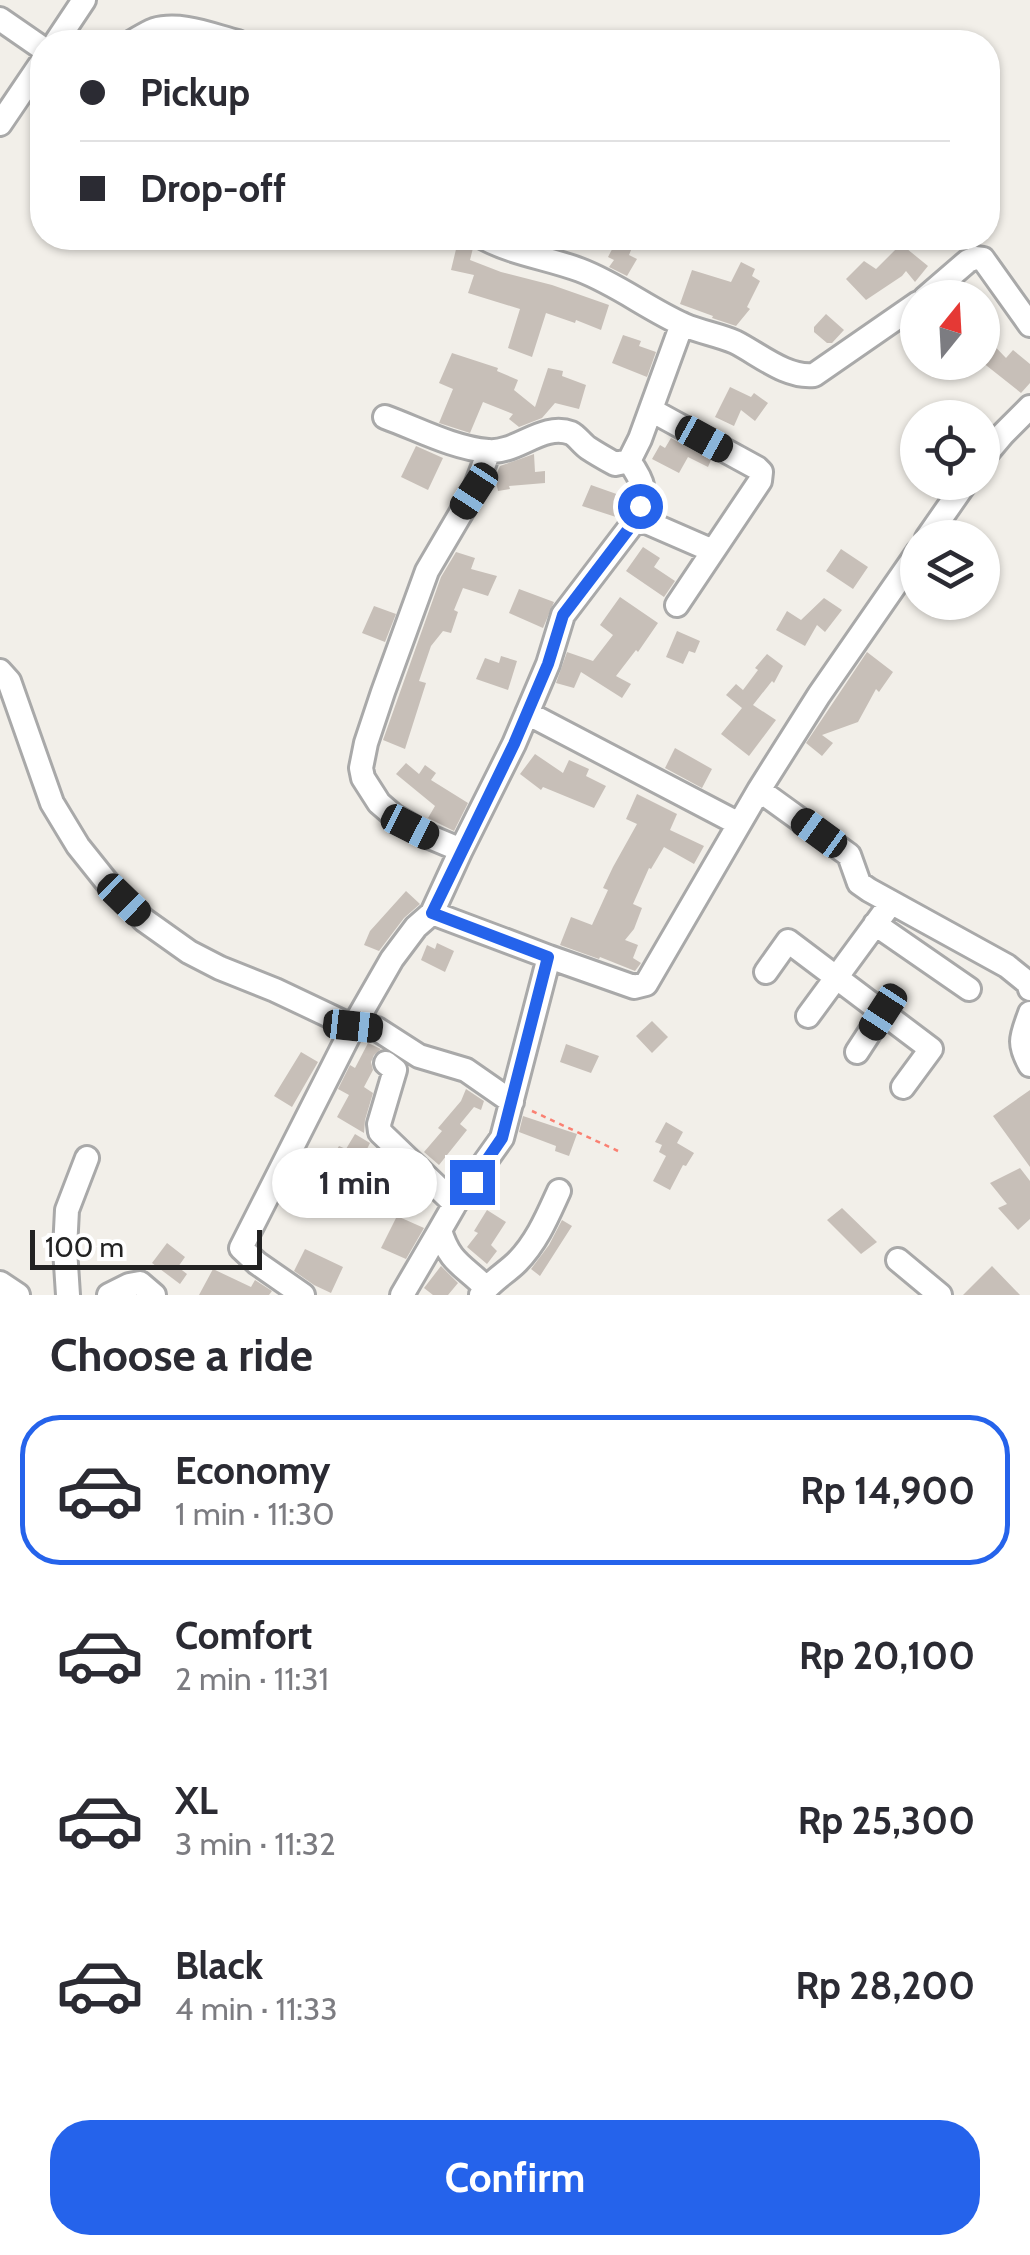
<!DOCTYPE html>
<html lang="en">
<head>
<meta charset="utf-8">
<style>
  :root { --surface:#fff; --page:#f7f7f7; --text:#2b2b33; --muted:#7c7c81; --line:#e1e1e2; --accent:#2563eb }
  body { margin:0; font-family:Cabin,sans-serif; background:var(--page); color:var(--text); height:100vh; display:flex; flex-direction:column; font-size:38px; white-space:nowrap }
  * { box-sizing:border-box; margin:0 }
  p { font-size:32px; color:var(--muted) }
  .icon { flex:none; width:55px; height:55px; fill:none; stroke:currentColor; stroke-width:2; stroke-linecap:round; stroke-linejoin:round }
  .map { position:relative; height:1295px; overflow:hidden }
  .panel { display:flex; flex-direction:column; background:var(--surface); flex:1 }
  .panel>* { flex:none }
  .guide { position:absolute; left:30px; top:30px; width:970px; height:220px; border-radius:40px; box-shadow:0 2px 8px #0004; display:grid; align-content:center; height:220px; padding:0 50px; background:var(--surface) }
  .needle { width:65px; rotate:18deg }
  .tools { position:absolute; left:900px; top:280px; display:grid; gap:20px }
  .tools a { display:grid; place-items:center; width:100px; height:100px; border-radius:50%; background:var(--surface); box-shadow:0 2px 8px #0004; font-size:50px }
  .scale { position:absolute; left:30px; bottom:25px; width:232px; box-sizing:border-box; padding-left:10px; border:5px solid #222; border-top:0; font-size:28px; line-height:35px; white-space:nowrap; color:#222; -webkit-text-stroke:8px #fff; paint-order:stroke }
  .end { position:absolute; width:45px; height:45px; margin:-22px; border:12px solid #2563eb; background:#fff; box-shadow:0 0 0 5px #fff }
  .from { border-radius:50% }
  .bubble { position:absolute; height:70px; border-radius:35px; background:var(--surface); box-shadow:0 2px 8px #0004; font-size:32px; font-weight:800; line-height:70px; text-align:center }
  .car { position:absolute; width:30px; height:60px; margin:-30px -15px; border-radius:12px; box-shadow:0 0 8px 2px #0007; background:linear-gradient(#222 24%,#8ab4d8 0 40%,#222 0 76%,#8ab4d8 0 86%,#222 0) }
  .guide b { display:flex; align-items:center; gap:35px; height:95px; font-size:38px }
  .guide b+b { border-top:2px solid var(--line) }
  .guide i { width:25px; height:25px; background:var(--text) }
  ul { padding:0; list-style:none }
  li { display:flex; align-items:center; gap:30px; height:150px; margin:0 20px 15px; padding:0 30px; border:5px solid transparent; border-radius:40px }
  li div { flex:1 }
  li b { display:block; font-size:38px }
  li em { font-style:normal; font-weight:800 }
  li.current { border-color:var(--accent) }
  li>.icon { width:90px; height:90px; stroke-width:1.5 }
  h2 { padding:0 50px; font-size:45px; line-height:120px }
  .action { display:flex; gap:20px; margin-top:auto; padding:20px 50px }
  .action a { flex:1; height:115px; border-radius:40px; background:var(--accent); color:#fff; font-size:40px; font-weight:800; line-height:115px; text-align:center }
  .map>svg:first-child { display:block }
</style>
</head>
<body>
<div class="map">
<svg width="1030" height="1295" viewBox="0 0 1030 1295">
  <rect width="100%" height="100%" fill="#f2efe9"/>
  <path fill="#c7bfb8" d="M618 238H636L629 255 637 259 627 276 609 267 614 260 608 257Z
    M458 241 473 248 470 260 501 272 552 285 609 305 601 330 576 320 575 323 546 313 532 357 508 348 520 309 468 293 474 275 451 270Z
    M901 244 928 266 915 282 906 271 902 276 866 300 846 279 864 261 876 269Z
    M741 262 755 269 752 276 760 281 747 307 750 309 736 326 712 318 713 316 680 304 692 270 731 282Z
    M826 314 844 330 832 343H827L814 332V327Z
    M982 333 1006 358 1013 350 1030 364V383L1021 393 982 362Z
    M623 335 641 341 639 346 656 352 647 377 612 363Z
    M452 353 498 368 497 371 518 380 514 390 535 407 548 368 563 371 562 376 586 385 579 409 555 403 542 418 519 427 509 419 513 414 483 402 470 433 439 423 453 389 439 383Z
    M730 387 751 397 754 393 768 403 755 421 741 410 734 426 715 417Z
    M671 438 711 460 708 467 688 457 679 473 652 459 660 445 665 448Z
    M416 446 443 458 428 490 401 477Z
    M534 454 535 472 545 471V483L509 486 510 489 498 491 495 477 500 466Z
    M591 485 625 497 616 517 582 506Z
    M643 547 660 558 654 567 675 581 664 597 626 571Z
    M841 549 868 567 853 589 826 571Z
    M456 552 475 558 471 569 497 576 488 596 463 588 454 610 458 612 451 633 443 631 431 646 419 681 426 683 405 749 383 740 441 577Z
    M519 589 554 602 543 628 509 613Z
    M620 597 658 623 638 652 636 650 616 676 631 684 622 698 581 672 574 688 556 683 567 652 593 661 613 635 600 625Z
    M824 598 842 610 825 632 817 625 805 646 776 630 787 611 801 620Z
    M374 606 396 614 385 642 362 633Z
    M677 631 700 641 695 653 689 651 683 664 666 657Z
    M867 652 893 672 879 692 876 689 858 722 822 735 833 743 822 756 806 743Z
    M767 654 783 666 774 683 772 681 753 705 776 720 749 756 721 734 742 708 726 695 736 684 743 690 758 670 755 668Z
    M501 656 517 661 508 690 476 679 485 658 499 663Z
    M675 748 712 769 702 788 665 768Z
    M535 754 563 773 569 760 589 769 586 776 606 786 594 808 543 787 541 790 520 774Z
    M406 763 419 774 425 765 436 773 431 780 468 803 454 831 428 818 435 806 396 774Z
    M637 794 677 814 670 830 704 846 694 864 664 847 651 869 649 868 633 904 642 908 634 929 625 940 638 945 633 958 641 963 635 971 600 957 599 959 560 945 571 917 592 925 608 890 603 888 613 867 637 824 626 819Z
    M406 891 420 904 404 918 379 951 364 945 370 931Z
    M437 943 454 951 445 972 421 960 427 945 435 949Z
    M652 1021 668 1037 652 1053 636 1036Z
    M368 1043 381 1049 374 1055 371 1062 373 1070 364 1087 373 1093 365 1120 364 1133 337 1117 349 1095 338 1089 350 1065 355 1068Z
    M566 1044 599 1056 591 1073 560 1062Z
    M301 1052 318 1062 292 1107 274 1096Z
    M466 1089 484 1101 481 1110 474 1107 460 1124 467 1130 439 1165 424 1152 442 1131 438 1128 461 1101Z
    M1030 1090V1167L993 1116Z
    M523 1116 577 1134 569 1156 555 1151 556 1146 519 1132Z
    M666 1122 683 1132 677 1143 694 1153 686 1166 683 1165 670 1190 653 1181 666 1156 659 1152 662 1145 655 1142Z
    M355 1134 370 1143 353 1177 366 1183 363 1190 377 1196 368 1212 316 1184 339 1146 346 1149Z
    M1020 1168 1030 1181V1219L1018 1230 998 1208 1007 1204 990 1183Z
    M842 1208 877 1242 861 1254 827 1220Z
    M487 1210 506 1222 491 1245 497 1251 487 1264 467 1247 478 1233 474 1231Z
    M397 1216 424 1228 406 1259 381 1248Z
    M562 1220 572 1226 540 1276 531 1269 549 1245Z
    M167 1243 185 1257 178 1267 187 1274 180 1284 152 1263Z
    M305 1249 343 1267 331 1293 314 1285 294 1271Z
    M441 1266 458 1283 448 1295H433L424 1288Z
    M992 1266 1020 1295H963Z
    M213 1269 251 1287 255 1280 272 1291 269 1295H199Z"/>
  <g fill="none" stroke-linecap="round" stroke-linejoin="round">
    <g stroke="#a9a9a9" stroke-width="28">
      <path id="minor" d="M0 19 42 48
        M56 42 84 0
        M132 42C139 38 146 33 154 30 181 22 213 36 238 42
        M0 124 42 62
        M484 238C514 254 548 258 580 270 617 284 648 309 684 325 700 332 719 335 735 342 759 354 786 378 814 375L918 303
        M925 298 968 261 975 258 983 259 1030 325
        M651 410 757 468 761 472 760 481 677 605
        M385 417C418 429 453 448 488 451 516 454 543 422 571 433 577 436 582 444 588 448 597 454 606 459 615 464L629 461 640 439 682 324
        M982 459 1003 434 1030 407
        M629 461C644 482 648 493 637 518
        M927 538 966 482
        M0 671 9 681 52 803 78 846 106 881 144 920 189 952 220 968 275 990 353 1027 377 1029 419 1056 466 1070 512 1102
        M527 713 739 824
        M759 790 849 855 859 883 869 890 1007 966 1028 983 1030 989
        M461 850 514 744 548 664 563 615 637 518 713 551
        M432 913 549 957
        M875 924 969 989
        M766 972 788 941 931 1049 903 1087
        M1030 1013C1022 1036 1017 1042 1030 1065
        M808 1016 891 903
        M857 1052 883 1012
        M386 1063 395 1070 379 1124 380 1132 455 1204
        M898 1260 940 1295
        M0 1283 18 1295
        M486 1288C465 1266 449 1263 440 1230L455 1204 502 1138 549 957 634 987 646 984 759 790 819 695 918 552
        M68 1295 65 1249 67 1210 87 1158
        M109 1295 129 1285 140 1283 154 1295
        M303 1295 257 1263 241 1248 353 1027 392 959 416 927 432 913 461 850 430 837 394 816 379 803 363 778 361 768 366 743 383 692 427 571 474 491 489 451
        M402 1295 440 1230
        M481 1295C491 1281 506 1273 517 1262 537 1242 548 1215 559 1191"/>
    </g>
    <path stroke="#fa8072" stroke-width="2.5" stroke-dasharray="5 5" stroke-linecap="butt" d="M532 1111 618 1151"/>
    <use href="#minor" stroke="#fff" stroke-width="22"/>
  </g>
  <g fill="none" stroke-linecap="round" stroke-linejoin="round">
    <path stroke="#2563eb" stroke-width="12" d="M472 1182 502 1138 548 957 432 913 514 744 548 664 563 615 637 518 640 506"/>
  </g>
</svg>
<div class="tools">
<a><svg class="needle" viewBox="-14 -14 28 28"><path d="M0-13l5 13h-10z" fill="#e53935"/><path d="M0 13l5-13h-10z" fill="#7c7c81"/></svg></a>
<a><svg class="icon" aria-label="locate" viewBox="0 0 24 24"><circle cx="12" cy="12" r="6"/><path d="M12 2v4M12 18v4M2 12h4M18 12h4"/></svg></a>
<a><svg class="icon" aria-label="layers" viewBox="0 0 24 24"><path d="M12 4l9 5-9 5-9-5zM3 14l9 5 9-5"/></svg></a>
</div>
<div class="scale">100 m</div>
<i class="end from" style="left:640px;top:506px"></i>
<i class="end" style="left:472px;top:1182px"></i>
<div class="bubble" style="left:272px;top:1148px;width:165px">1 min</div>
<i class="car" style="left:704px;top:439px;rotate:119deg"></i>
<i class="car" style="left:474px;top:491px;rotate:213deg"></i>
<i class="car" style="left:410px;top:827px;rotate:117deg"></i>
<i class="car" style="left:819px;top:833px;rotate:306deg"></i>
<i class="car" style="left:124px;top:900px;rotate:134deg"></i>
<i class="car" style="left:883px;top:1012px;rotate:213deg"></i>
<i class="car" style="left:353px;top:1026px;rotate:96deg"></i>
<div class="guide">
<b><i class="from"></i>Pickup</b>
<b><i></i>Drop-off</b>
</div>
</div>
<section class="panel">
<h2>Choose a ride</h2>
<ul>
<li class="current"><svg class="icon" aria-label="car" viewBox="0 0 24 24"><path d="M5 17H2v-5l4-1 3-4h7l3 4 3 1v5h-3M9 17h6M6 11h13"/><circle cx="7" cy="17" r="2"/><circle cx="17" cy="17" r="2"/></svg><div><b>Economy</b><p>1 min · 11:30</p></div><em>Rp 14,900</em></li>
<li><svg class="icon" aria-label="car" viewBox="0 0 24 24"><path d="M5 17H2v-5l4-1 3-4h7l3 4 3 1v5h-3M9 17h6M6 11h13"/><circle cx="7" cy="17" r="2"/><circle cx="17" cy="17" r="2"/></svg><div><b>Comfort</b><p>2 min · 11:31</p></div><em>Rp 20,100</em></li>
<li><svg class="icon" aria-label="car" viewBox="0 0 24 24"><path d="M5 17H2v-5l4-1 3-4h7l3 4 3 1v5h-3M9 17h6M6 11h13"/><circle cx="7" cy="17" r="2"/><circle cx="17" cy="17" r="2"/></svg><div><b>XL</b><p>3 min · 11:32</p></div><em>Rp 25,300</em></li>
<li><svg class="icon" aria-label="car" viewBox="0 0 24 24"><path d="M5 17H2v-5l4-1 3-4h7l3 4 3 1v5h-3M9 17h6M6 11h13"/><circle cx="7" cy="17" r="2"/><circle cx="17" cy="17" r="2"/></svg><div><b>Black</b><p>4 min · 11:33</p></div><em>Rp 28,200</em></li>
</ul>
<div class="action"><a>Confirm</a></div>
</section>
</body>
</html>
